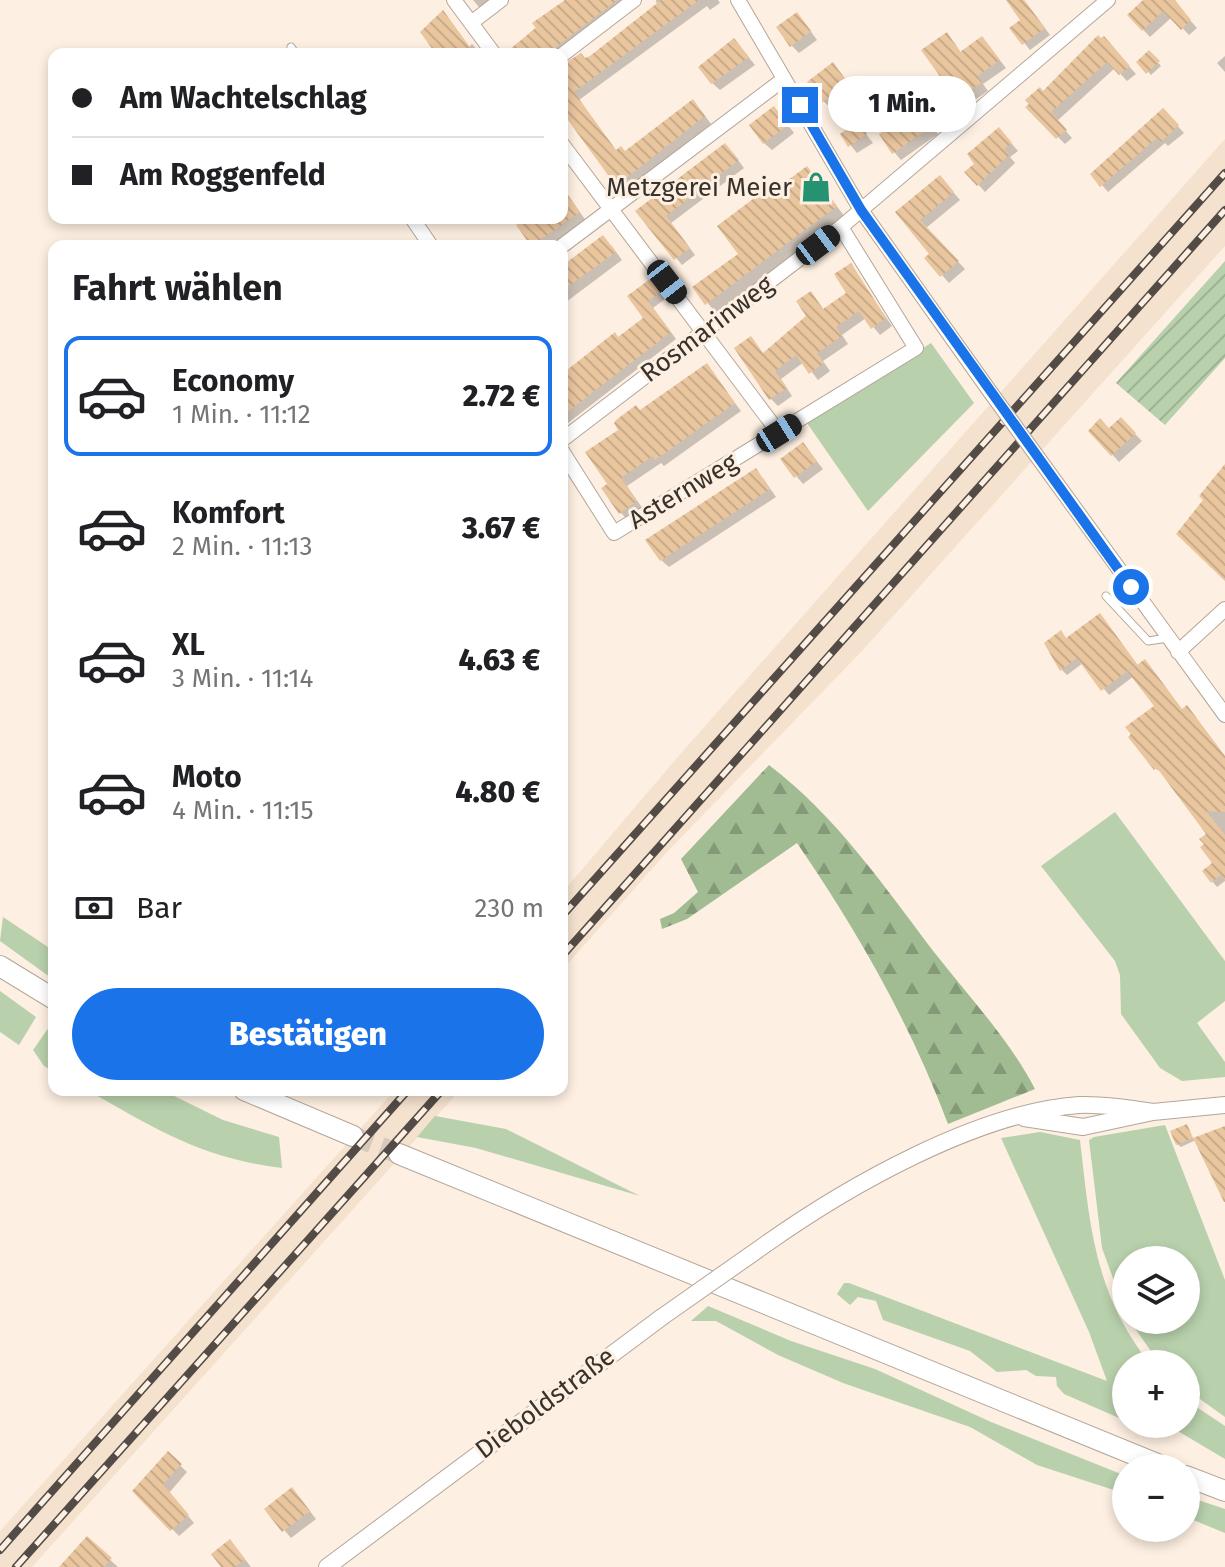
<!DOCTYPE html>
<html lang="de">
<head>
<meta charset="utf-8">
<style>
  :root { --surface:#fff; --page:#f2f2f2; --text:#202124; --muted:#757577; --line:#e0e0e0; --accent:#1a73e8 }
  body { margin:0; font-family:"Fira Sans",sans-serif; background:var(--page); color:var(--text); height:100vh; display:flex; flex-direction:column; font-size:30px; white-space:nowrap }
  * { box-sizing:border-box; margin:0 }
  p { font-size:26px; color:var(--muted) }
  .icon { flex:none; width:44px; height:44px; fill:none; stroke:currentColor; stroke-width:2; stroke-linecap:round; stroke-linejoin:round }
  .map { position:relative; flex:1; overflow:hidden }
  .side { position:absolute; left:48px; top:240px; width:520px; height:856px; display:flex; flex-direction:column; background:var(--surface); border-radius:16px; box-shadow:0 4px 12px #0003 }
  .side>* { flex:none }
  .guide { position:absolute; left:48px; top:48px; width:520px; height:176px; border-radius:16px; box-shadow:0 4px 12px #0003; display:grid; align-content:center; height:176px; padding:0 24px; background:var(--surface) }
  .tools { position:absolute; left:1112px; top:1246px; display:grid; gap:16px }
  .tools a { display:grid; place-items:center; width:88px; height:88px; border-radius:50%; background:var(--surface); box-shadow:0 4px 12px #0003; font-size:40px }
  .end { position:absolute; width:36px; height:36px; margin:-18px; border:10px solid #1a73e8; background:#fff; box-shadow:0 0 0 4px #fff }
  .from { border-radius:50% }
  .bubble { position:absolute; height:56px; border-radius:28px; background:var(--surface); box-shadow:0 4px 12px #0003; font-size:26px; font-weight:800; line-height:56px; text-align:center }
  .car { position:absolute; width:24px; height:48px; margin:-24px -12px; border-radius:10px; box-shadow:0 0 6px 2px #0007; background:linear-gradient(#222 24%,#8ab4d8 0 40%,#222 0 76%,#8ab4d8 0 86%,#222 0) }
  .guide b { display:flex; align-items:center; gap:28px; height:76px; font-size:30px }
  .guide b+b { border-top:2px solid var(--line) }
  .guide i { width:20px; height:20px; background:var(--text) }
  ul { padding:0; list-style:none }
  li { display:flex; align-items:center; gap:24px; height:120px; margin:0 16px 12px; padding:0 8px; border:4px solid transparent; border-radius:16px }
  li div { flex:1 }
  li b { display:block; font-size:30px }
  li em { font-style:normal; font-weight:800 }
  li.active { border-color:var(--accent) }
  li>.icon { width:72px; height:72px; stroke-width:1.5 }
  h2 { padding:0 24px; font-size:36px; line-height:96px }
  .pay { display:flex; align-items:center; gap:20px; height:88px; padding:0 24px; font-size:30px }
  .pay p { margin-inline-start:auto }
  .primary-button { display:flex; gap:16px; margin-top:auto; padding:16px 24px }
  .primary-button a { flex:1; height:92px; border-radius:48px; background:var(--accent); color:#fff; font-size:32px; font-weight:800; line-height:92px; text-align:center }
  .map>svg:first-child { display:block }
</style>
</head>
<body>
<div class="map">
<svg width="1225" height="1567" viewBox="0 0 1225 1567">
  <defs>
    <pattern id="forest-firs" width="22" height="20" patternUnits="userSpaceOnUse" patternTransform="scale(2)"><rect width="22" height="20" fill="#a1bc92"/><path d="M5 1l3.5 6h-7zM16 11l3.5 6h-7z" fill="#849978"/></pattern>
    <pattern id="garden-furrows" width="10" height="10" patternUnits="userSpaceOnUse" patternTransform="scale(2)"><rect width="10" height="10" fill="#b8d0ac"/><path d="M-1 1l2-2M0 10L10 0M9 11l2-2" fill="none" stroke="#9fb394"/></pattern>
    <pattern id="building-back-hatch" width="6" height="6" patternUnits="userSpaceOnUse" patternTransform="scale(2)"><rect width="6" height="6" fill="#eac69f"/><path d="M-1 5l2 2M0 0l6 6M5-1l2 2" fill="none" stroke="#c9ab89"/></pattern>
  </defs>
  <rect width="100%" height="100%" fill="#fdefe1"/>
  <path fill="#f4e1ce" d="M1225 139V246L861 652 667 852 562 970V893L676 759Z
    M395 1090H460L32 1567H0V1531Z"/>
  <path fill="#b8d0ac" d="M931 343 974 403 868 511 807 423Z
    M1115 812 1225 961V1001L1197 1023 1225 1062V1077L1182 1081 1160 1068 1121 1014 1120 975 1115 961 1041 866Z
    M3 917 54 951V980L0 941Z
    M0 991 36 1017 19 1045 0 1032Z
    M54 1020V1072L44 1066 33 1050Z
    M87 1090H162L223 1120 279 1137 282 1168C201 1158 156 1129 87 1090Z
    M435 1116 506 1129 640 1196 476 1148 417 1137Z
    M1165 1125 1225 1280V1417L1186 1389V1364H1160L1129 1320H1186V1260H1126V1314L1102 1248 1089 1140 1094 1137Z
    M1040 1132 1080 1140C1090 1226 1094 1293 1150 1364H1126V1421L1064 1394 1057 1386 1056 1377 1036 1376 1026 1370 997 1372 970 1351 883 1320 876 1301 858 1297 850 1305 837 1294 844 1283H849L1107 1381 1089 1332 1001 1138Z
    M708 1306 791 1341 875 1369 991 1422 1126 1476V1494L1037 1465 970 1427 843 1383 778 1355 716 1321H691Z
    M1186 1400 1225 1426V1459L1171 1427 1139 1428 1131 1424H1186Z
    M1186 1496 1225 1509V1533L1186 1517Z"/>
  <path fill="url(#forest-firs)" d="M769 765C837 817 883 885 934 952 969 997 1009 1039 1035 1089L948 1124C911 1025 857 930 797 843L687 919 662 929 660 919 674 913 698 892 681 859Z"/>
  <path fill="url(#garden-furrows)" d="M1225 261V358L1165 425 1116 383Z"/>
  <path fill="#0003" d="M473 0H502L484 13Z
    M568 0H631L561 54H505Z
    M718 0 720 3 710 10 707 6 579 100 617 152 626 153 700 109 711 124 624 191 562 109V78L657 5 656 0Z
    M1008 0H1024L1050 35 1030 50 1012 28 1023 20Z
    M1146 0H1172L1197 28 1189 35 1172 17 1150 37 1129 15Z
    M443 13 469 47 472 44 481 54H446L432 20Z
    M804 22 817 40 799 53 791 45Z
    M954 42 961 53 989 46 1006 68 983 84 988 91 966 106 924 51Z
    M1111 46 1136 74 1127 81 1115 68 1057 121 1072 138 1065 144 1028 107Z
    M331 48 337 54H323Z
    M741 48 755 65 720 90 712 83Z
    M1149 52 1161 66 1151 75 1139 62Z
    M1225 56V72L1217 63Z
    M840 72 854 91 831 108 823 101Z
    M919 110 938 134 901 160 894 152Z
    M1163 110 1184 133 1168 146 1165 143 1108 192 1102 185Z
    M781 116 794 133 772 150 764 143Z
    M858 124 873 143 857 153 842 135Z
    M1006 137 1018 151 1010 157 1015 163 985 192 967 172Z
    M732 152 744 168 671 223 695 255 682 265 638 211Z
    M816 179 845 217 717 314 695 288 741 255 777 191Z
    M947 185 960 200 926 228 965 269 949 283 927 258 932 254 898 212Z
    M562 186 586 221 549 246H534L519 226 530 218H562Z
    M611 245 622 260 562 305V268Z
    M850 265 892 326 880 335 866 318 842 335 848 344 823 361 830 371 818 380 804 362 781 379 792 396 778 406 771 399 751 339 764 355 809 317 811 294 825 311 849 293Z
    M656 288 665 299 653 308 676 339 568 423 562 417V377L646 318 630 296Z
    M707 366 741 411 664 466 661 463 627 486 643 509 628 520 621 513 610 485 621 430Z
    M1121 420 1142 441 1119 462 1091 431 1109 430Z
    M803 444 823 469 803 484 782 459Z
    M763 478 776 497 669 567 661 560Z
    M1105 621 1138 666 1225 757V881L1217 887 1212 881 1215 864 1209 834 1163 773 1156 769V706L1134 676 1109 695 1083 663 1067 675 1061 669 1067 640Z
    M1186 1126 1194 1140 1222 1129 1225 1132V1200L1196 1140 1181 1147 1177 1144Z
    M168 1454 187 1472 169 1493 194 1523 179 1536 135 1491Z
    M299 1497 316 1519 291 1538 267 1510Z
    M87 1539 118 1567H61Z
    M237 1549 251 1567H224Z"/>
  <path fill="url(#building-back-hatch)" d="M565 0H617L556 47 552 54H504L536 28 532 23Z
    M661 0H699L574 92 616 150 621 146 625 151 693 99 705 116 616 186 562 112V65L581 53 585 58 590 56Z
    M1006 0H1024L1045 28 1022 45 1009 28 1020 20Z
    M1143 0H1175L1191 20 1181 30 1163 11 1142 31 1127 15Z
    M443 10 475 54H436L420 32Z
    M797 12 811 31 790 47 776 27Z
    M947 32 960 52 982 36 1000 60 977 76 982 82 957 100 921 50Z
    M1098 35 1101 38 1104 36 1130 66 1119 75 1107 62 1051 112 1067 130 1056 139 1025 107 1029 104 1025 100 1040 87 1043 91Z
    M734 38 749 57 711 84 698 67Z
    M1149 50 1160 61 1146 74 1136 62Z
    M833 62 848 83 822 102 807 82Z
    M774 106 788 125 763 144 749 125Z
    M919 107 932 126 892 154 879 134Z
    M1163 108 1179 125 1161 142 1157 138 1100 187 1090 174Z
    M858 121 867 134 848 147 840 134Z
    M999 127 1012 143 1004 149 1009 155 977 186 964 172 974 164 967 154Z
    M725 143 739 160 666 216 690 248 674 260 635 211Z
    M807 166 837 206 705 305 692 287 738 254 717 226 773 184 776 189Z
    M940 175 954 192 920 220 959 261 940 277 924 258 929 254 895 212Z
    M562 188 580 212 531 246 516 225 527 218H562Z
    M603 235 616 252 562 291V266Z
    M851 263 886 318 871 329 859 311 836 327 842 336 817 353 824 363 809 374 796 355 775 371 787 388 769 400 734 348 751 336 763 353 806 316 796 301 811 291 823 309 846 293 834 274Z
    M650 279 660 292 648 301 671 332 562 416V374L615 332 618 337 643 318 627 296Z
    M707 363 735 403 655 460 653 456 621 478 637 501 619 514 601 488 607 484 585 452 618 430 614 423 616 420 636 405 640 410Z
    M1121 417 1136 433 1111 456 1088 431 1100 418 1109 428Z
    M803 442 817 461 794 478 780 459Z
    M1225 464V581L1176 534 1203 500 1199 496Z
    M756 468 770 489 660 561 645 540Z
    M1100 613 1137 664 1101 691 1077 658 1060 671 1044 643 1061 630 1066 638Z
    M1145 659 1182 709 1187 705 1225 756V812L1206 811 1225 835V880L1221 875 1211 883 1202 871 1212 863 1200 847 1204 844 1199 839 1206 834 1157 768 1154 770 1128 737 1131 734 1125 727 1154 706 1128 672Z
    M1187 1124 1193 1138 1176 1145 1170 1131Z
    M1225 1126V1202H1224L1193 1138Z
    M168 1451 182 1464 163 1484 189 1515 170 1531 132 1491Z
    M292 1487 310 1511 282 1532 264 1509Z
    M87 1536 112 1558 104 1567H59Z
    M230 1539 245 1559 235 1567H221L211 1554Z"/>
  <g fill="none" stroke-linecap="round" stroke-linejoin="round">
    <path stroke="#d6c9bd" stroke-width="20" stroke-dasharray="20 10" stroke-linecap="butt" d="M353 1136 399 1154"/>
    <g stroke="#b3a699" stroke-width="9">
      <path id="service" d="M291 47 296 54
        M1106 596 1148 641 1168 638"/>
    </g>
    <g stroke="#b3a699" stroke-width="16">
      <path id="minor" d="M454 0 494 54
        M738 0 861 210 991 393
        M471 23 501 0
        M562 55 634 0
        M562 144 779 433
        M412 218 431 246
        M562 246 784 79
        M562 440 841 227 1108 0
        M562 451 614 533 916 348 841 227
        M1039 459 1225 715
        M1178 652 1225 609"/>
    </g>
    <g stroke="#b3a699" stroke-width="18">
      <path id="tertiary" d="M1024 1118 1083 1127 1153 1112 1225 1105
        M766 1244C848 1186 978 1112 1079 1105 1103 1104 1129 1108 1153 1112
        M327 1567 662 1317"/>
    </g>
    <g stroke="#b3a699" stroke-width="22">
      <path id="secondary" d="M0 966 54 999
        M244 1090 353 1136
        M399 1154 1167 1468
        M1186 1476 1225 1491"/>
    </g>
    <use href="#service" stroke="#fff" stroke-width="7"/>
    <use href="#minor" stroke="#fff" stroke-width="14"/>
    <use href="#tertiary" stroke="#fff" stroke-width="16"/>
    <use href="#secondary" stroke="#fff" stroke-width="20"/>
    <g stroke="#534c46" stroke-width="8">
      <path id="rail" d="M562 916 1225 173
        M562 956 1225 210
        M0 1550 408 1090
        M16 1567 442 1090"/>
    </g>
    <use href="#rail" stroke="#fdefe1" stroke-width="5" stroke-dasharray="15" stroke-linecap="butt"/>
    <g stroke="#b3a699" stroke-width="16" stroke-linecap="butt">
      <path id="minor-bridge" d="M991 393 1039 459"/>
    </g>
    <g stroke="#b3a699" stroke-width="18" stroke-linecap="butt">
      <path id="tertiary-bridge" d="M662 1317 766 1244"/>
    </g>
    <use href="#minor-bridge" stroke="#fff" stroke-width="14"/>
    <use href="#tertiary-bridge" stroke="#fff" stroke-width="16"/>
  </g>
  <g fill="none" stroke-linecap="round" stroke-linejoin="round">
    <path stroke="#1a73e8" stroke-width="10" d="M800 105 861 210 1131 587"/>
  </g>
  <defs>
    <g id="shop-bare" transform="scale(2.4)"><path d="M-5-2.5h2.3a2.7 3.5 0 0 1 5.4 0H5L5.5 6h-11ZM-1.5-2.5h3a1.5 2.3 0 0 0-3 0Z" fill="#259272" stroke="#fdefe1" stroke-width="2.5" paint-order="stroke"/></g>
  </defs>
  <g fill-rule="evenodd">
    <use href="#shop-bare" x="816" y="187"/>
  </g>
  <g text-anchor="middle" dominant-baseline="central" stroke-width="6" stroke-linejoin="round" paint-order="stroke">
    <g font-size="26" fill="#38322d" stroke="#fdefe1" text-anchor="end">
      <text x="792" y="187">Metzgerei Meier</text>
    </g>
    <g font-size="26" fill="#38322d" stroke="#fdefe1">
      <text transform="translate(707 329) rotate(-37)">Rosmarinweg</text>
      <text transform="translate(683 491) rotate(-31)">Asternweg</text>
      <text transform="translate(545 1403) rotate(-37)">Dieboldstraße</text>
    </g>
  </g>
</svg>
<div class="tools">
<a><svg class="icon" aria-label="layers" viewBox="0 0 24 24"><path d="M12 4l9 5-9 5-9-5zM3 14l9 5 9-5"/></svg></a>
<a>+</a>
<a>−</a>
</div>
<i class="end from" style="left:1131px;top:587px"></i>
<i class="end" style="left:800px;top:105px"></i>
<div class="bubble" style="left:828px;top:76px;width:148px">1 Min.</div>
<i class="car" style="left:818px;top:245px;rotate:53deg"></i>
<i class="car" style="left:667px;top:282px;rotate:142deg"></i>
<i class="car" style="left:779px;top:433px;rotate:58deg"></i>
<div class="guide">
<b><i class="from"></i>Am Wachtelschlag</b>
<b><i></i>Am Roggenfeld</b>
</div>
<section class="side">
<h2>Fahrt wählen</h2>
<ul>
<li class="active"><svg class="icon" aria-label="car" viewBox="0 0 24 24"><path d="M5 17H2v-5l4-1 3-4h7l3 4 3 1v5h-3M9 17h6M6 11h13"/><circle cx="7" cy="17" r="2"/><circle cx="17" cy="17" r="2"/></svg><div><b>Economy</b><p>1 Min. · 11:12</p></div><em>2.72 €</em></li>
<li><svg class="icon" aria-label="car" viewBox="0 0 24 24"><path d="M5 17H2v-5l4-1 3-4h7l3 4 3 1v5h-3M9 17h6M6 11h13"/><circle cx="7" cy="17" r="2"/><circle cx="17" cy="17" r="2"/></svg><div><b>Komfort</b><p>2 Min. · 11:13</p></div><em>3.67 €</em></li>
<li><svg class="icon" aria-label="car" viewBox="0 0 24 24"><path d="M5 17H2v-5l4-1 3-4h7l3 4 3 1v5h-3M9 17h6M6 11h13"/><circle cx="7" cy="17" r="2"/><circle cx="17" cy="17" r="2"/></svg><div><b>XL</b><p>3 Min. · 11:14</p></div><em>4.63 €</em></li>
<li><svg class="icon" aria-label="car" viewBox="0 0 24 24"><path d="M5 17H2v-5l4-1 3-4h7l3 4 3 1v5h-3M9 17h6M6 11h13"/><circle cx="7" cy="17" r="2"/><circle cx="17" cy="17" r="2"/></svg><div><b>Moto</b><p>4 Min. · 11:15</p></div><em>4.80 €</em></li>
</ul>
<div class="pay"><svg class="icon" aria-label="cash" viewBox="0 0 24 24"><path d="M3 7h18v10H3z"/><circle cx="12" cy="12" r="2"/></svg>Bar<p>230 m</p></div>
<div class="primary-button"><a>Bestätigen</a></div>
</section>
</div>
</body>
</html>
